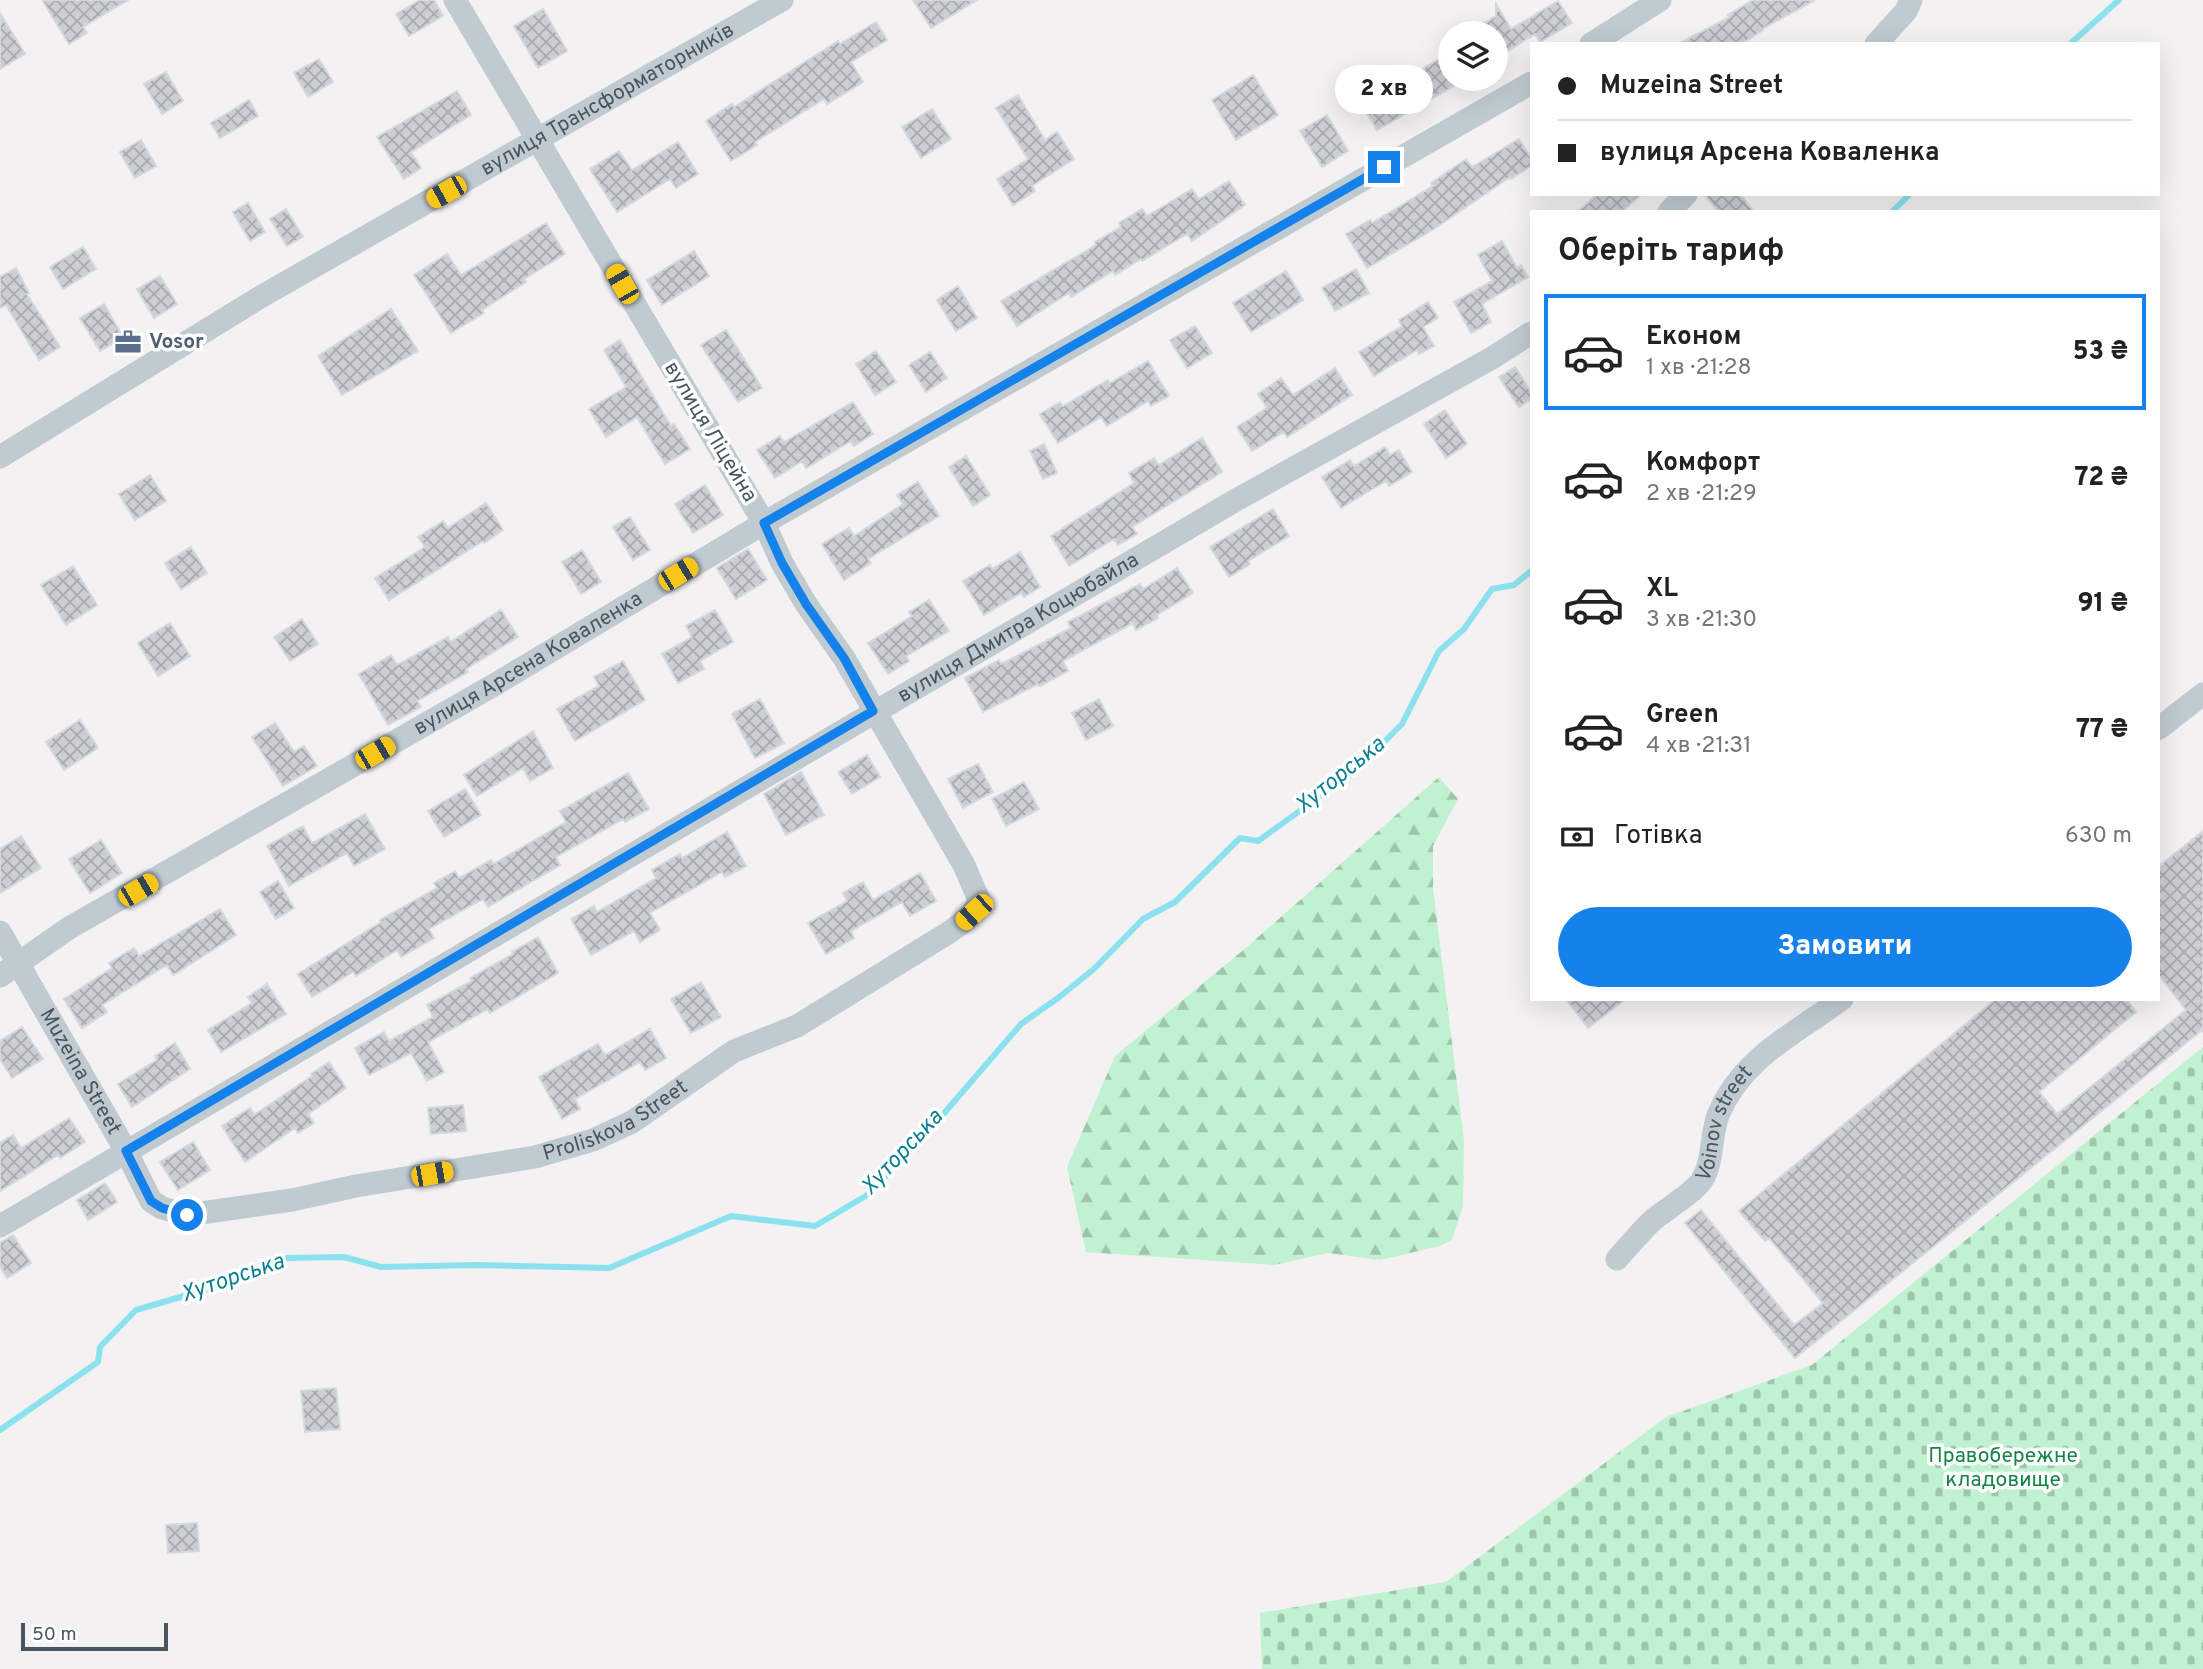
<!DOCTYPE html>
<html lang="uk">
<head>
<meta charset="utf-8">
<style>
  :root { --surface:#fff; --page:#f2f2f2; --text:#222; --muted:#767676; --line:#e0e0e0; --accent:#1581ea }
  body { margin:0; font-family:Overpass,sans-serif; background:var(--page); color:var(--text); height:100vh; display:flex; flex-direction:column; font-size:26px; white-space:nowrap }
  * { box-sizing:border-box; margin:0 }
  p { font-size:23px; color:var(--muted) }
  .icon { flex:none; width:38px; height:38px; fill:none; stroke:currentColor; stroke-width:2; stroke-linecap:round; stroke-linejoin:round }
  .map { position:relative; flex:1; overflow:hidden }
  .drawer { position:absolute; left:1530px; top:210px; width:630px; height:791px; display:flex; flex-direction:column; background:var(--surface); border-radius:0px; box-shadow:0 7px 28px #0002 }
  .drawer>* { flex:none }
  .hud { position:absolute; left:1530px; top:42px; width:630px; height:154px; border-radius:0px; box-shadow:0 7px 28px #0002; display:grid; align-content:center; height:154px; padding:0 28px; background:var(--surface) }
  .buttons { position:absolute; left:1438px; top:21px; display:grid; gap:14px }
  .buttons a { display:grid; place-items:center; width:70px; height:70px; border-radius:50%; background:var(--surface); box-shadow:0 7px 28px #0002; font-size:35px }
  .scale { position:absolute; left:21px; bottom:18px; width:147px; box-sizing:border-box; padding-left:7px; border:4px solid #495660; border-top:0; font-size:19px; line-height:24px; white-space:nowrap; color:#495660; -webkit-text-stroke:5px #fff; paint-order:stroke }
  .end { position:absolute; width:32px; height:32px; margin:-16px; border:9px solid #1581ea; background:#fff; box-shadow:0 0 0 4px #fff }
  .from { border-radius:50% }
  .bubble { position:absolute; height:49px; border-radius:24px; background:var(--surface); box-shadow:0 7px 28px #0002; font-size:23px; font-weight:800; line-height:49px; text-align:center }
  .car { position:absolute; width:21px; height:42px; margin:-21px -10px; border-radius:9px; box-shadow:0 0 5px 2px #0007; background:linear-gradient(#f5c518 24%,#345 0 40%,#f5c518 0 76%,#345 0 86%,#f5c518 0) }
  .hud b { display:flex; align-items:center; gap:24px; height:66px; font-size:26px }
  .hud b+b { border-top:2px solid var(--line) }
  .hud i { width:18px; height:18px; background:var(--text) }
  ul { padding:0; list-style:none }
  li { display:flex; align-items:center; gap:21px; height:116px; margin:0 14px 10px; padding:0 14px; border:4px solid transparent; border-radius:0px }
  li div { flex:1 }
  li b { display:block; font-size:26px }
  li em { font-style:normal; font-weight:800 }
  li.on { border-color:var(--accent) }
  li>.icon { width:63px; height:63px; stroke-width:1.5 }
  h2 { padding:0 28px; font-size:32px; line-height:84px }
  .pay { display:flex; align-items:center; gap:18px; height:77px; padding:0 28px; font-size:26px }
  .pay p { margin-inline-start:auto }
  .action { display:flex; gap:14px; margin-top:auto; padding:14px 28px }
  .action a { flex:1; height:80px; border-radius:42px; background:var(--accent); color:#fff; font-size:28px; font-weight:800; line-height:80px; text-align:center }
  .map>svg:first-child { display:block }
</style>
</head>
<body>
<div class="map">
<svg width="2203" height="1669" viewBox="0 0 2203 1669">
  <defs>
    <pattern id="forest-firs" width="22" height="20" patternUnits="userSpaceOnUse" patternTransform="scale(1.75)"><rect width="22" height="20" fill="#c0f1d0"/><path d="M5 1l3.5 6h-7zM16 11l3.5 6h-7z" fill="#9ec6ac"/></pattern>
    <pattern id="cemetery-stones" width="16" height="16" patternUnits="userSpaceOnUse" patternTransform="scale(1.75)"><rect width="16" height="16" fill="#c0f1d0"/><path d="M2 7V4a2 2 0 0 1 4 0v3zM10 15v-3a2 2 0 0 1 4 0v3z" fill="#9ec6ac"/></pattern>
    <pattern id="building-cross-hatch" width="8" height="8" patternUnits="userSpaceOnUse" patternTransform="scale(1.75)"><rect width="8" height="8" fill="#cbcfd4"/><path d="M0 0l8 8M0 8l8-8" fill="none" stroke="#a7abaf"/></pattern>
  </defs>
  <rect width="100%" height="100%" fill="#f4f1f2"/>
  <path fill="url(#forest-firs)" d="M1439 777 1458 799 1433 846V888L1464 1141 1463 1206 1452 1240 1440 1246 1380 1260 1328 1253 1275 1265 1086 1252 1067 1167 1115 1056 1247 947Z"/>
  <path fill="url(#cemetery-stones)" d="M2203 1047V1669H1262L1260 1613 1446 1582 1666 1417 1812 1365Z"/>
  <g fill="none" stroke-linecap="round" stroke-linejoin="round">
    <path stroke="#8ce1ef" stroke-width="6" d="M2070 44 2119 0
      M1892 212 1910 194
      M0 1430 98 1362 100 1347 136 1310 256 1275 287 1258 344 1257 381 1267 476 1265 609 1268 731 1216 815 1226 869 1194 927 1133 1021 1024 1058 998 1095 968 1143 919 1175 902 1240 838 1258 841 1355 771 1402 724 1439 651 1464 629 1492 589 1514 585 1531 571"/>
  </g>
  <path fill="url(#building-cross-hatch)" stroke="#d5d8dd" stroke-width="2" d="M42 0H128L83 27 87 33 69 44Z
    M420 0H434L443 16 409 36 396 14Z
    M913 0H977L931 28Z
    M1753 0H1815L1762 29 1763 30 1741 44H1678L1730 17 1728 15Z
    M1558 1 1572 23 1540 42 1535 34 1496 58V33H1468L1496 16V4L1511 29Z
    M543 9 567 51 538 68 514 26Z
    M0 13 25 54 0 69Z
    M876 22 887 40 851 62 863 82 827 104 824 99 755 142 757 145 731 161 706 121 732 104 734 107 838 41 840 44Z
    M1451 52V79H1466L1377 130 1358 98 1375 88 1378 92 1415 70 1417 72Z
    M319 59 333 82 308 97 294 73Z
    M166 72 183 101 162 114 144 84Z
    M1253 75 1278 115 1236 140 1212 100Z
    M457 91 471 115 411 152 421 168 404 179 377 137Z
    M1018 95 1045 140 1057 132 1074 159 1032 186 1035 191 1013 205 997 179 1028 159 996 108Z
    M249 100 258 116 220 138 211 123Z
    M932 109 951 139 921 158 902 127Z
    M1327 115 1348 151 1322 167 1300 131Z
    M1519 139 1531 158V166L1511 179 1510 177 1434 229 1367 268 1346 234 1370 220 1372 223 1433 186 1431 183 1466 159 1472 167Z
    M141 140 156 166 135 178 120 152Z
    M678 142 698 174 676 188 670 179 617 212 590 169 619 151 632 170Z
    M1229 181 1245 205 1192 241 1187 234 1142 261 1141 259 1115 275 1113 271 1071 297 1069 293 1017 326 1001 301 1096 245 1095 242 1121 227 1119 223 1142 209 1147 216 1192 189 1199 199Z
    M1598 194H1642L1621 212H1577Z
    M1704 194H1740L1754 212H1719Z
    M248 203 265 232 250 241 233 212Z
    M286 209 303 237 287 246 270 219Z
    M546 223 565 254 524 279 526 282 482 310 484 313 451 333 414 275 447 254 461 275Z
    M1502 241 1517 268 1521 265 1528 277 1482 304 1491 322 1471 333 1454 302 1492 281 1478 255Z
    M83 247 96 269 63 289 50 267Z
    M694 251 709 276 662 305 647 280Z
    M16 268 29 293 27 294 60 347 39 360 6 305 0 308V277Z
    M1356 269 1369 293 1335 311 1322 288Z
    M1286 271 1303 300 1251 332 1233 303Z
    M160 276 177 304 154 318 137 289Z
    M958 286 977 318 956 331 937 300Z
    M1428 302 1438 318 1423 327 1434 346 1419 354 1417 350 1374 376 1359 352 1402 326 1399 320Z
    M104 304 123 337 100 351 80 318Z
    M391 309 418 351 342 395 318 356Z
    M1195 326 1212 353 1187 368 1170 340Z
    M726 330 762 388 738 402 701 345Z
    M620 340 671 426 674 424 690 449 665 464 637 417 606 437 589 409 626 387 604 350Z
    M876 351 896 382 875 395 856 364Z
    M930 352 947 378 926 392 909 365Z
    M1148 361 1169 396 1151 406 1148 401 1107 426 1101 417 1058 443 1040 414 1060 402 1063 406 1108 380 1110 383Z
    M1515 367 1531 392V399L1519 407 1499 377Z
    M1335 368 1352 395 1287 437 1284 432 1252 451 1237 427 1267 408 1258 394 1281 378 1293 395Z
    M853 402 873 434 854 446 851 441 806 468 802 461 775 478 757 450 780 436 784 442Z
    M1445 410 1467 444 1446 458 1424 424Z
    M1202 438 1222 472 1132 527 1137 534 1118 545 1114 539 1069 566 1051 536 1134 483 1129 473 1154 458 1159 465Z
    M1044 444 1057 473 1043 479 1030 451Z
    M1385 447 1390 455 1399 450 1412 472 1389 486 1386 481 1341 508 1322 477 1350 460 1354 466Z
    M966 456 990 495 973 506 949 467Z
    M150 475 166 501 135 520 119 494Z
    M918 482 939 516 868 559 871 563 844 580 822 544 849 528 854 536 903 504 897 495Z
    M705 485 723 515 693 533 675 504Z
    M486 503 503 530 484 543 483 541 389 600 375 578 425 547 418 537 443 521 448 528Z
    M1273 509 1289 536 1248 561 1250 564 1229 577 1210 547Z
    M630 517 650 550 633 560 613 527Z
    M191 547 207 573 181 589 165 563Z
    M748 549 767 580 736 599 717 568Z
    M582 550 601 582 581 594 562 562Z
    M1020 552 1040 587 1024 597 1021 593 984 615 963 581 990 565 992 569Z
    M73 566 97 605 66 625 41 585Z
    M1177 568 1193 593 1157 615 1158 618 1136 630 1133 623 1063 661 1068 671 1040 686 1038 684 983 712 965 678 999 660 1001 664 1071 628 1068 622 1140 584 1143 589Z
    M929 600 949 631 906 656 909 661 888 674 868 643 912 616 909 612Z
    M501 610 518 637 466 669 468 672 417 701 421 707 388 725 359 674 391 655 397 665 448 637 450 642Z
    M715 610 733 642 700 661 704 669 678 683 662 654 692 637 686 626Z
    M302 619 318 644 290 661 274 637Z
    M170 623 190 656 158 676 138 643Z
    M623 661 645 700 575 741 557 709 599 686 594 677Z
    M760 699 784 743 755 758 732 714Z
    M1099 699 1113 726 1086 740 1072 713Z
    M80 720 98 748 64 770 46 742Z
    M275 723 294 752 304 746 317 766 283 786 252 737Z
    M533 731 553 768 530 781 523 768 477 796 464 775Z
    M867 755 880 777 852 794 838 772Z
    M978 764 993 792 963 808 948 779Z
    M801 772 824 815 786 835 764 794Z
    M628 773 649 809 625 822 623 819 556 857 560 865 488 907 483 899 429 929 434 938 401 957 397 950 356 976 353 972 312 997 298 974 381 922 380 920 437 888 434 883 455 871 459 878 491 860 493 864 566 822 560 811Z
    M1024 782 1039 809 1006 826 992 799Z
    M465 789 481 815 444 837 428 811Z
    M365 814 385 849 354 866 347 853 289 886 267 846 303 826 312 843Z
    M2203 831V1032L2202 1030 1795 1358 1685 1223 1701 1210 1794 1325 1823 1303 1769 1238 1765 1241 1739 1211 1996 999H2126L2136 1012 2039 1092 2057 1114 2186 1010 2158 974V867Z
    M727 832 746 866 725 877 722 872 650 913 660 930 640 942 634 931 591 955 571 919 594 906 597 912 656 878 652 870 680 854 682 858Z
    M21 836 41 868 0 893V849Z
    M101 840 122 873 90 893 69 859Z
    M920 873 936 901 910 916 902 902 851 931 854 938 826 954 808 923 847 901 843 893 863 882 873 900Z
    M278 881 294 908 276 919 260 892Z
    M220 909 236 935 173 975 167 965 102 1005 107 1012 82 1028 64 999 112 968 109 963 134 948 139 956Z
    M538 937 558 973 490 1013 488 1009 428 1042 444 1072 427 1081 411 1053 369 1075 355 1048 384 1032 389 1041 433 1017 427 1005 472 981 470 978 513 954 512 952Z
    M701 982 721 1017 691 1033 671 999Z
    M267 984 286 1014 221 1052 208 1030 252 1003 248 997Z
    M1566 999H1626L1588 1028Z
    M22 1027 43 1059 12 1078 0 1059V1041Z
    M650 1029 666 1058 645 1070 640 1062 575 1099 580 1109 562 1119 539 1077 598 1044 605 1055Z
    M175 1043 190 1069 132 1107 118 1084 157 1060 155 1056Z
    M329 1062 346 1088 308 1114 314 1123 298 1133 295 1128 245 1162 222 1126 250 1108 254 1115 312 1076 311 1074Z
    M463 1105 466 1131 431 1134 428 1108Z
    M69 1118 85 1142 60 1158 58 1155 0 1191V1143L13 1135 21 1148Z
    M193 1142 210 1170 178 1190 160 1162Z
    M105 1183 117 1202 88 1220 77 1200Z
    M13 1235 31 1263 7 1278 0 1266V1243Z
    M336 1388 340 1429 305 1432 301 1391Z
    M197 1523 199 1551 168 1553 166 1525Z"/>
  <g fill="none" stroke-linecap="round" stroke-linejoin="round">
    <g stroke="#bfcad1" stroke-width="23">
      <path d="M1591 44 1660 0"/>
      <path d="M1876 44 1906 11 1911 0"/>
      <path d="M1669 212 1686 194"/>
      <path id="s1" d="M0 457 262 296 782 0"/>
      <path d="M2158 729 2203 694"/>
      <path id="s2" d="M0 932 126 1151 151 1201 162 1208 187 1215 292 1200 356 1186 535 1157 593 1140 632 1122 734 1051 797 1026 948 933C961 924 974 916 979 900L964 865 844 658 806 604 782 563 764 523 455 0"/>
      <path id="s3" d="M0 976 69 928 494 685 764 523 1531 83"/>
      <path id="s4" d="M0 1226 1236 500 1492 358 1531 333"/>
      <path id="s5" d="M1617 1259C1629 1246 1640 1232 1653 1220 1665 1210 1696 1191 1702 1180 1714 1161 1710 1134 1719 1113 1743 1057 1796 1033 1842 999"/>
    </g>
  </g>
  <g fill="none" stroke-linecap="round" stroke-linejoin="round">
    <path stroke="#1581ea" stroke-width="9" d="M187 1215 162 1208 151 1201 126 1151 873 711 844 658 806 604 782 563 764 523 1384 167"/>
  </g>
  <defs>
    <g id="office-bare" transform="scale(2.1)"><path d="M-6-3h4V-5.5h4V-3h4V5H-6ZM-1-4.5V-3h2v-1.5ZM-6 0V1H6V0Z" fill="#5c6f8a" stroke="#fff" stroke-width="2.5" paint-order="stroke"/></g>
  </defs>
  <g fill-rule="evenodd">
    <use href="#office-bare" x="128" y="342"/>
  </g>
  <g text-anchor="middle" dominant-baseline="central" stroke-width="7" stroke-linejoin="round" paint-order="stroke">
    <g font-size="21" fill="#495660" stroke="#fff">
      <text stroke="none"><textPath href="#s1" startOffset="705">вулиця Трансформаторників</textPath></text>
      <text transform="translate(710 432) rotate(59)">вулиця Ліцейна</text>
      <text stroke="none"><textPath href="#s4" startOffset="1181">вулиця Дмитра Коцюбайла</textPath></text>
      <text stroke="none"><textPath href="#s3" startOffset="614">вулиця Арсена Коваленка</textPath></text>
      <text stroke="none"><textPath href="#s2" startOffset="161">Muzeina Street</textPath></text>
      <text stroke="none"><textPath href="#s2" startOffset="789">Proliskova Street</textPath></text>
      <text stroke="none"><textPath href="#s5" startOffset="178">Voinov street</textPath></text>
    </g>
    <g font-size="21" font-weight="bold" fill="#4e5e75" stroke="#fff" text-anchor="start">
      <text x="149" y="342">Vosor</text>
    </g>
    <g font-size="21" fill="#158546" stroke="#fff">
      <text x="2003" y="1456">Правобережне<tspan x="2003" dy="24">кладовище</tspan></text>
    </g>
    <g font-size="23" font-style="italic" fill="#0b7f92" stroke="#fff">
      <text transform="translate(1341 776) rotate(-39)">Хуторська</text>
      <text transform="translate(903 1153) rotate(-47)">Хуторська</text>
      <text transform="translate(233 1279) rotate(-19)">Хуторська</text>
    </g>
  </g>
</svg>
<div class="buttons">
<a><svg class="icon" aria-label="layers" viewBox="0 0 24 24"><path d="M12 4l9 5-9 5-9-5zM3 14l9 5 9-5"/></svg></a>
</div>
<div class="scale">50 m</div>
<i class="end from" style="left:187px;top:1215px"></i>
<i class="end" style="left:1384px;top:167px"></i>
<div class="bubble" style="left:1335px;top:65px;width:98px">2 хв</div>
<i class="car" style="left:446px;top:192px;rotate:241deg"></i>
<i class="car" style="left:622px;top:284px;rotate:330deg"></i>
<i class="car" style="left:678px;top:574px;rotate:59deg"></i>
<i class="car" style="left:375px;top:753px;rotate:60deg"></i>
<i class="car" style="left:138px;top:890px;rotate:60deg"></i>
<i class="car" style="left:974px;top:912px;rotate:228deg"></i>
<i class="car" style="left:432px;top:1174px;rotate:80deg"></i>
<div class="hud">
<b><i class="from"></i>Muzeina Street</b>
<b><i></i>вулиця Арсена Коваленка</b>
</div>
<section class="drawer">
<h2>Оберіть тариф</h2>
<ul>
<li class="on"><svg class="icon" aria-label="car" viewBox="0 0 24 24"><path d="M5 17H2v-5l4-1 3-4h7l3 4 3 1v5h-3M9 17h6M6 11h13"/><circle cx="7" cy="17" r="2"/><circle cx="17" cy="17" r="2"/></svg><div><b>Економ</b><p>1 хв · 21:28</p></div><em>53 ₴</em></li>
<li><svg class="icon" aria-label="car" viewBox="0 0 24 24"><path d="M5 17H2v-5l4-1 3-4h7l3 4 3 1v5h-3M9 17h6M6 11h13"/><circle cx="7" cy="17" r="2"/><circle cx="17" cy="17" r="2"/></svg><div><b>Комфорт</b><p>2 хв · 21:29</p></div><em>72 ₴</em></li>
<li><svg class="icon" aria-label="car" viewBox="0 0 24 24"><path d="M5 17H2v-5l4-1 3-4h7l3 4 3 1v5h-3M9 17h6M6 11h13"/><circle cx="7" cy="17" r="2"/><circle cx="17" cy="17" r="2"/></svg><div><b>XL</b><p>3 хв · 21:30</p></div><em>91 ₴</em></li>
<li><svg class="icon" aria-label="car" viewBox="0 0 24 24"><path d="M5 17H2v-5l4-1 3-4h7l3 4 3 1v5h-3M9 17h6M6 11h13"/><circle cx="7" cy="17" r="2"/><circle cx="17" cy="17" r="2"/></svg><div><b>Green</b><p>4 хв · 21:31</p></div><em>77 ₴</em></li>
</ul>
<div class="pay"><svg class="icon" aria-label="cash" viewBox="0 0 24 24"><path d="M3 7h18v10H3z"/><circle cx="12" cy="12" r="2"/></svg>Готівка<p>630 m</p></div>
<div class="action"><a>Замовити</a></div>
</section>
</div>
</body>
</html>
